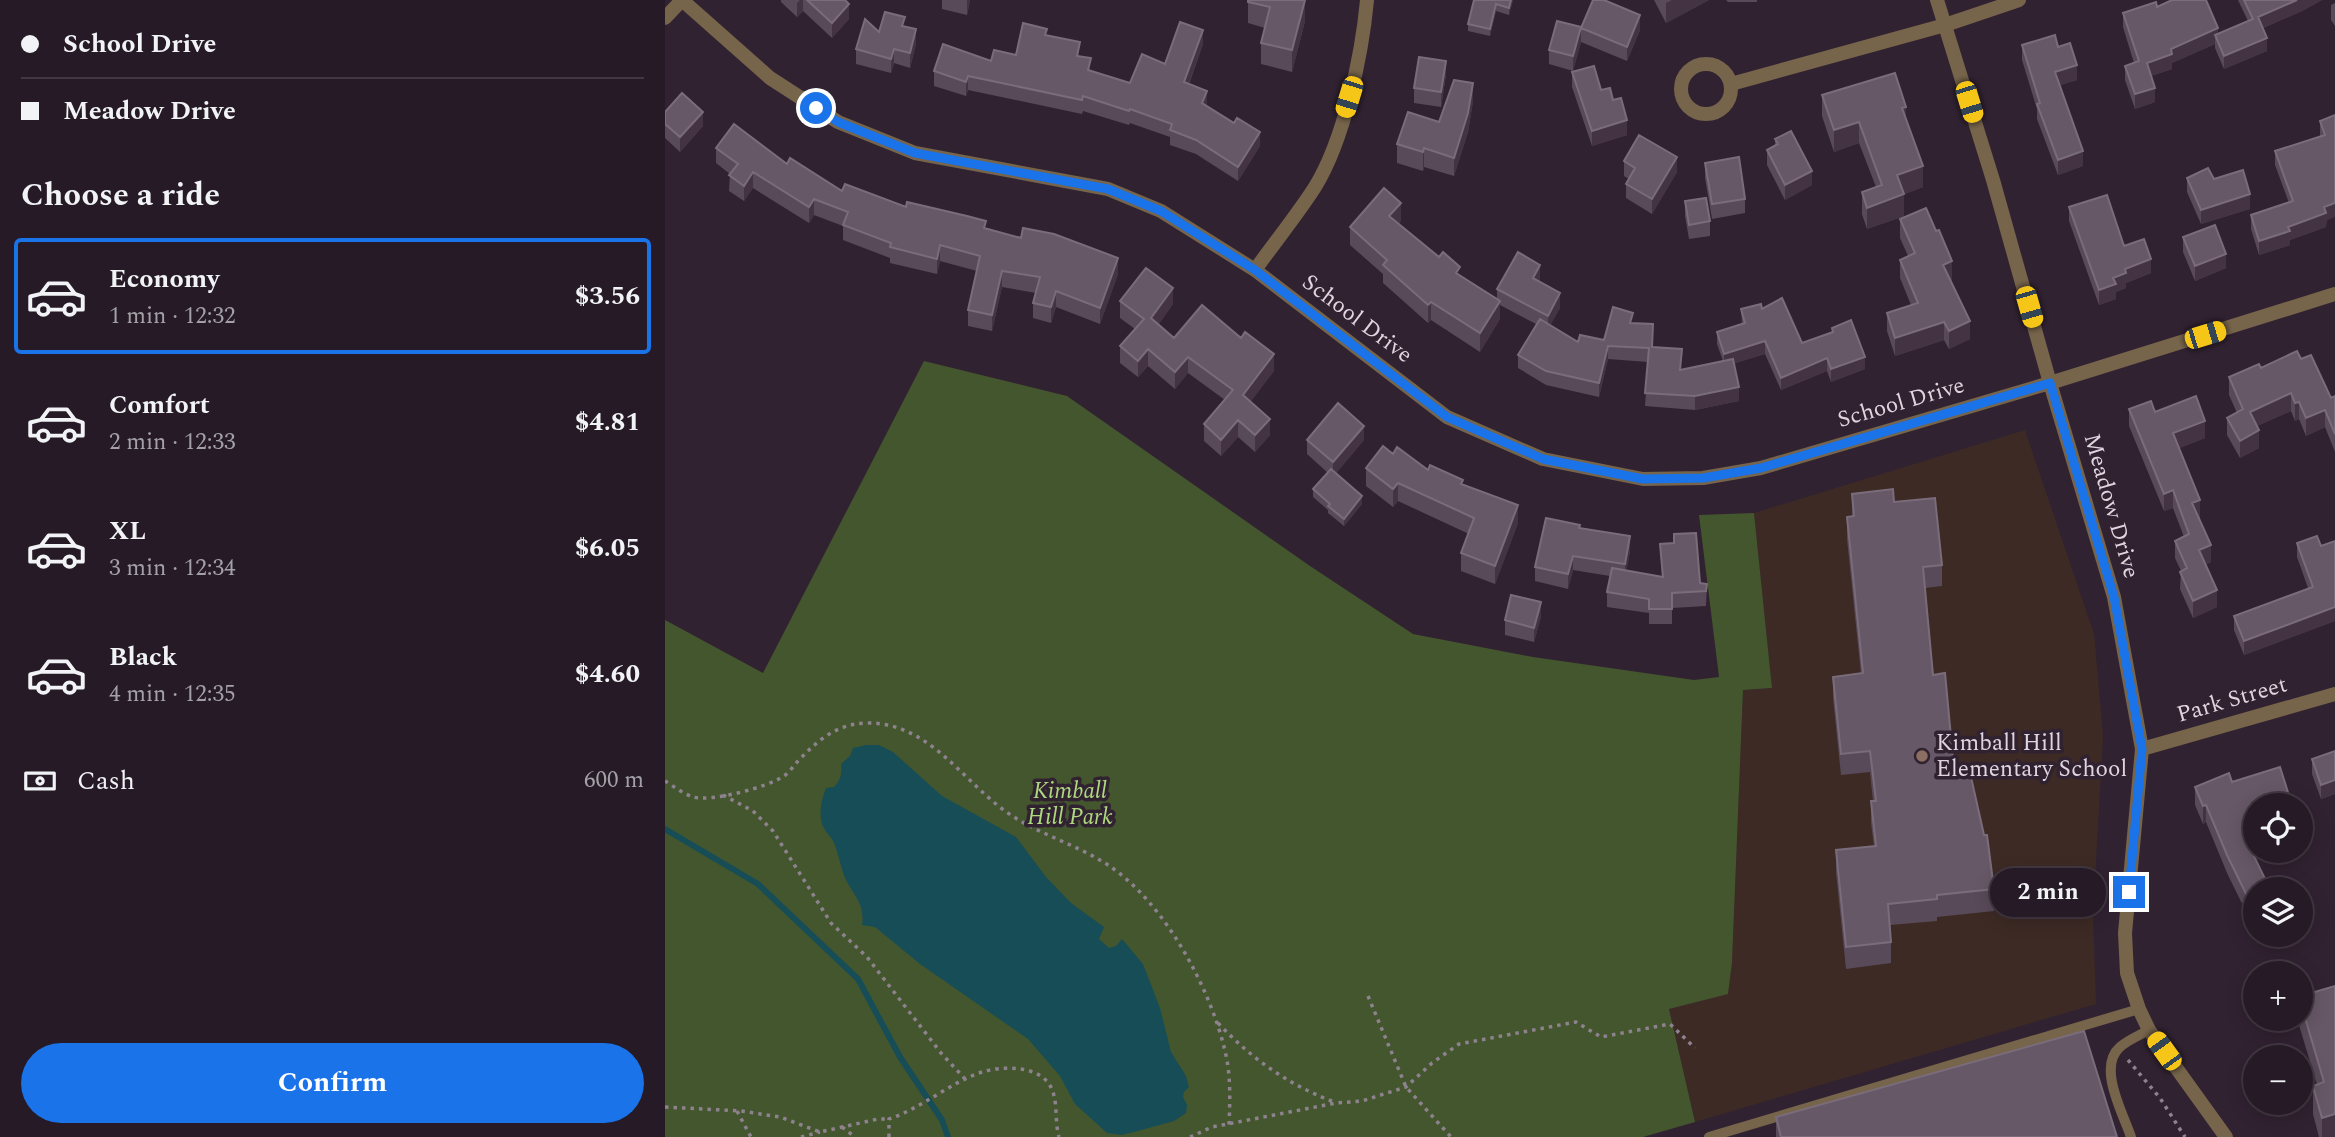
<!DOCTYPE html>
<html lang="en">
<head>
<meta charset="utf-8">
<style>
  :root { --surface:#251a25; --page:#312732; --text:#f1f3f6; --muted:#a3a1a7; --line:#423842; --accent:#1a73e8 }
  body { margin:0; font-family:Spectral,serif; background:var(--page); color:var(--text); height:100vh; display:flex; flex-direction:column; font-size:26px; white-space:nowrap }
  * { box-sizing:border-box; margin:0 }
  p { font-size:23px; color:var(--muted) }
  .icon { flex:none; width:38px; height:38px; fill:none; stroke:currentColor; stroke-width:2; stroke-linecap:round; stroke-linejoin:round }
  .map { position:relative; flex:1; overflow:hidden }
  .side { display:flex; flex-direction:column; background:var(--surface); width:665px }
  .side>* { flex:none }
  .hud { display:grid; align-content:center; height:154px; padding:0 21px; background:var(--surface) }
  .buttons { position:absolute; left:1578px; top:793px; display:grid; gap:14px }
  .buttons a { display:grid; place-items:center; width:70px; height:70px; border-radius:50%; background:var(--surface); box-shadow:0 4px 18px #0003,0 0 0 2px var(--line); font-size:35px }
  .end { position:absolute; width:32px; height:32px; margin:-16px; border:9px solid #1a73e8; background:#fff; box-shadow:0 0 0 4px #fff }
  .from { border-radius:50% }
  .bubble { position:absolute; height:49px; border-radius:24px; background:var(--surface); box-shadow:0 4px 18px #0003,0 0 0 2px var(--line); font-size:23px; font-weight:700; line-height:49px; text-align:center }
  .car { position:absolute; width:21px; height:42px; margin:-21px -10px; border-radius:9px; box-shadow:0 0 5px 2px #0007; background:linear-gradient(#f5c518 24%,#345 0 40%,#f5c518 0 76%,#345 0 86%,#f5c518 0) }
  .hud b { display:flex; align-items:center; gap:24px; height:66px; font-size:26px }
  .hud b+b { border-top:2px solid var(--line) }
  .hud i { width:18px; height:18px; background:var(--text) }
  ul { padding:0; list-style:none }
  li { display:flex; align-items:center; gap:21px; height:116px; margin:0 14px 10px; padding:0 7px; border:4px solid transparent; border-radius:7px }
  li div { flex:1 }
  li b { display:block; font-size:26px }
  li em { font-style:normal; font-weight:700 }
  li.active { border-color:var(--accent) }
  li>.icon { width:63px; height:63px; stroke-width:1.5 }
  h2 { padding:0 21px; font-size:32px; line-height:84px }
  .pay { display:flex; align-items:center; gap:18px; height:77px; padding:0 21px; font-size:26px }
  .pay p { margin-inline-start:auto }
  .action { display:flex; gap:14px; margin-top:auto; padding:14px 21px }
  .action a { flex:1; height:80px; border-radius:42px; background:var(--accent); color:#fff; font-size:28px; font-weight:700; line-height:80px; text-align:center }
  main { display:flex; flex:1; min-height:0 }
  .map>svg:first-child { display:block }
</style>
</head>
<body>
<main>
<section class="side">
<div class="hud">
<b><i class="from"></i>School Drive</b>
<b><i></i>Meadow Drive</b>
</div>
<h2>Choose a ride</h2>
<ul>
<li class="active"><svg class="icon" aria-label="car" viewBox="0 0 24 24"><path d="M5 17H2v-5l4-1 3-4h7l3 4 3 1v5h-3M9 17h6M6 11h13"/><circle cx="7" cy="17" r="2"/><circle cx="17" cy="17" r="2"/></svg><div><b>Economy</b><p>1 min · 12:32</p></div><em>$3.56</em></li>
<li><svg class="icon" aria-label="car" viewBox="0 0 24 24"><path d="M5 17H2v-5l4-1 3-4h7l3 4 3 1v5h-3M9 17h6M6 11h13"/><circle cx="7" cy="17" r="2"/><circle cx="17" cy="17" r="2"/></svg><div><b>Comfort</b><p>2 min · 12:33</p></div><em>$4.81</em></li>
<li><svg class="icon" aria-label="car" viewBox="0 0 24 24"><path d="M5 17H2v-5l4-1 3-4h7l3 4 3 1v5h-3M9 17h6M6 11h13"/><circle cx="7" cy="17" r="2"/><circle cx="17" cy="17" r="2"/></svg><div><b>XL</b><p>3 min · 12:34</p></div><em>$6.05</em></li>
<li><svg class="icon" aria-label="car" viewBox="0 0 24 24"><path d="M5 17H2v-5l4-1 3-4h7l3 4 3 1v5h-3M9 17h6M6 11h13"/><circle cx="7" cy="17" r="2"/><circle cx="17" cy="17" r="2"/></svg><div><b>Black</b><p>4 min · 12:35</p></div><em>$4.60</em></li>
</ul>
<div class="pay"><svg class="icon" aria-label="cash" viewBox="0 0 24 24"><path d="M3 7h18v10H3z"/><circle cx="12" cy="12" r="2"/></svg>Cash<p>600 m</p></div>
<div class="action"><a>Confirm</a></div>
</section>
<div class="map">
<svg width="1670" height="1137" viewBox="0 0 1670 1137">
  <rect width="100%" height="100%" fill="#312231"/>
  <path fill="#3d2a25" d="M1360 430 1429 634 1438 735 1428 916 1431 1004 1030 1122 1004 1009 1063 993 1067 963 1078 690 1107 688 1089 513Z"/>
  <path fill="#44562e" d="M259 361 402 396 645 566 748 634 868 657 1029 680 1054 677 1034 515 1089 513 1107 688 1078 690 1067 963 1063 994 1004 1009 1030 1122 978 1137H0V620L98 673Z"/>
  <path fill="#164d57" d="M201 745H214L228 752 277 796 351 837 381 877 406 903 439 927 434 939 444 948 451 946 457 939 478 964 495 1008 506 1052 521 1076 524 1087 519 1092 518 1097 522 1105 521 1113 509 1121 469 1132 457 1135 442 1133 410 1104 395 1076 363 1039 255 964 210 927 197 925C200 905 190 897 181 880 176 869 174 855 169 843 167 838 163 835 160 830 152 817 156 801 161 788L169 787C176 779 177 774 176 764L185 756 188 748Z"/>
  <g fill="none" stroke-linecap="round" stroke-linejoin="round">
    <path stroke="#164d57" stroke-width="6" d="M0 829 93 884 193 979 235 1057 277 1120 283 1137"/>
    <path stroke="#8e828e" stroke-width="3.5" stroke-dasharray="3.5 5" stroke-linecap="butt" d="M0 781C8 786 19 794 28 797 47 802 103 787 119 776 125 772 129 765 134 760 153 740 172 724 201 723 263 722 295 778 340 811 372 834 411 844 443 865 499 902 545 987 560 1051 566 1075 565 1100 564 1125
      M58 795 88 811 108 831 166 923 202 957 276 1053 301 1080
      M703 996 741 1087 786 1137
      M553 1023C587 1059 622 1084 669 1102
      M1463 1060 1495 1098 1520 1137
      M0 1107 76 1111 115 1117 155 1132 213 1119H224
      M72 1111 86 1137
      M177 1127 190 1137
      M136 1137 155 1132
      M224 1137V1119C257 1108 286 1082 317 1072 336 1066 371 1065 384 1084 394 1098 389 1121 394 1137
      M525 1137 547 1127 671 1103 697 1101 741 1087 767 1063 794 1044 911 1022 936 1037 1005 1024 1030 1048"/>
    <path stroke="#76644b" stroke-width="10" d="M1044 1137 1474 1009
      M1466 1137C1458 1113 1432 1067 1455 1047 1463 1040 1475 1035 1484 1030"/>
    <path stroke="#76644b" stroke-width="14" d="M17 0 105 78 173 122 250 153 443 189 496 211 590 270 782 417 878 459 978 479 1038 478 1096 468 1385 383 1670 294
      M1272 0 1328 180 1385 383 1449 597 1477 749 1460 933 1462 973 1474 1009 1484 1030 1561 1137
      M0 18 17 0
      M1016 89a25 25 0 1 1 50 0a25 25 0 1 1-50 0Z
      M1066 84 1280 25 1354 0
      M590 270C610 242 632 215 650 187 679 140 697 55 702 0
      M1477 749 1670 694"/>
  </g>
  <path fill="#594a59" d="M116 0H180L184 19 167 38 138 11 132 17 116 2Z
    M277 0H305L302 15 277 9Z
    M640 0V21L627 72 596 64V43L600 28 583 23V2Z
    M809 0H848L844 15 831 11 825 36 803 31V24Z
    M989 0H1044L1001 23Z
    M1061 0H1092V2H1063Z
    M1573 0H1657L1637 11 1598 28 1602 51 1559 69 1550 48V44L1507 63V69L1486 76 1490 102 1470 109 1460 80V66L1469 63 1458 27V13L1553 34 1583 21Z
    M1670 3V26L1666 20V5Z
    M240 26 251 44 245 68 229 63 226 73 191 64V49L214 32Z
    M916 28 975 30 962 61 916 42Z
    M382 35 415 56 426 71 465 83 538 44 524 84 542 105V106L595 146 573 181 531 154 505 145V137L465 123 464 125 418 111 417 114 303 90 301 96 269 86V71L326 61 351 55Z
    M916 42 908 71 884 64V50Z
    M1357 45 1393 47 1412 80 1395 85 1418 166 1393 175 1372 119V109L1357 60Z
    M907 72 936 90 948 100 962 135 927 146 907 87Z
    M781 75 776 107 749 103V88Z
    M1157 95 1241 119 1258 187 1239 194V216L1202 229 1197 214V192L1211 187 1194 143 1169 152 1157 116Z
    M808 101 803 132 789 176 759 167 758 171 732 163V144L774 122Z
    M0 112 38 126 15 152 0 138Z
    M1670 115 1661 227 1625 240V245L1594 255 1586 229V215L1624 203 1610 165V151L1655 136V121Z
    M1110 139 1147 185 1120 200 1102 165V150L1110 146Z
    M51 148 122 164 177 191 321 228 453 274 435 324 391 307 386 323 368 318V303L371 293 337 287 327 331 303 326V310L312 271 275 261 272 274 225 263V258L178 240V226L149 215 144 223 88 188 79 201 64 191 65 174 51 163Z
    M959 161 1012 172 987 214 961 198V184L964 179 959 176Z
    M1040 163 1080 199V213L1047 219 1040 178Z
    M1522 178 1549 179 1585 209 1536 224 1522 192Z
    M1020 201 1045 221V236L1024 239 1020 216Z
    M1404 207 1459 246 1486 273 1461 283V288L1451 292V299L1434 305 1404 221Z
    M1235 219 1287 279 1286 280 1305 339 1284 349 1279 340 1230 356 1222 331V313L1246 305 1235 278V260L1243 256 1235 238Z
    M736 221 733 224 795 275 832 298V289L875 280 874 282 895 308 885 325 913 342 939 340 968 323 988 347 1016 370 1058 361 1052 344V332L1077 324 1076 309H1097L1137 343 1167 333V328L1200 369 1166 382 1162 371 1116 390 1100 354 1069 363 1074 401 1030 410 980 406 983 362 943 359 934 397 881 385 853 368V355L871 324 835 305V319L815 352 766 320 763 323 718 283V274L685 245V227Z
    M1518 237 1561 268 1530 281 1518 252Z
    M455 301 508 304 493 325 509 338 609 371 585 402 605 435 590 452 573 437 556 456 539 441V424L560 400 523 373 510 389 483 366 473 377 455 363V346L470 329 455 318Z
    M1636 359 1666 398 1670 396V452L1660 427 1641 436 1634 419 1630 421 1626 411 1592 426 1594 448 1575 458 1562 435V418L1572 413 1564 395V377L1596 368Z
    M1464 409 1540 438 1514 448 1535 517 1534 518 1546 562 1540 565 1552 607 1528 618 1515 589 1516 571 1510 558V541L1519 537 1508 508 1499 511 1464 426Z
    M642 440H699L671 473 697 504 679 526 663 513V510L648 497V489L663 473 642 454Z
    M728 454 798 485 853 523 830 584 796 571V553L804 534 733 501 728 507 701 486V468Z
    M1187 494 1229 502 1277 565V586L1260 588 1268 675 1289 769 1329 889V911L1272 917V921L1225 925 1226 942V963L1181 969 1171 872V850L1209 846 1206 823V801H1208L1205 772 1176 775 1168 698V677L1196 674 1182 539V517H1187Z
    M915 528 965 551 961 571 997 577 995 544 1035 583 1042 584 1041 606 1007 608V624H984V613L942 607V592L945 576 908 570 903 589 870 581V567Z
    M1632 543 1670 621 1579 655 1569 630V616L1643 588 1632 557Z
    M876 617 869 642 840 635V620Z
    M1670 751V794L1656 799 1647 774V759Z
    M1567 782 1591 805 1592 850 1591 919 1586 922 1562 873 1541 822 1538 824 1530 805V787Z
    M1670 986V1137H1654L1648 1114V1086L1652 1085 1634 1025V1018H1636V996Z
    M1111 1117 1452 1137H1111Z"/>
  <path fill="#433343" d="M135 0H138V11L132 17V3Z
    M302 0H305L302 15Z
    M640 0V21L627 72V50Z
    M846 0H848L844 15V8Z
    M1007 0H1044L1001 23V3Z
    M1632 0H1657L1637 11 1593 30V17Z
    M184 4V19L167 38V23Z
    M831 4V11L825 36V29Z
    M975 15V30L962 61V47Z
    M916 27V42L908 71V56Z
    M1553 28V43L1550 35V44L1507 63V69L1482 77V63L1506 49Z
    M251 29V44L245 68V53Z
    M538 30V44L519 96V82Z
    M1602 38V51L1559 69V56Z
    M229 49V63L226 73V59Z
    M781 61V75L776 107V92Z
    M1412 65V80L1390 87V72Z
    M303 76V90L301 96V82Z
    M808 83V101L803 132 789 176V158Z
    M1490 88V102L1470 109V94Z
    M542 91V105L537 118V103Z
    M1241 107V129L1237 108Z
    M38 112V126L15 152V137Z
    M962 120V135L927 146V131Z
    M1194 122V143L1169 152V130Z
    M595 132V146L573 181V167Z
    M759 148V167L758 171V152Z
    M1418 151V166L1393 175V160Z
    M1012 157V172L987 214V199Z
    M1258 166V187L1238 195 1239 194V216L1202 229V208L1232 175Z
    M1147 171V185L1120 200V185Z
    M88 172V188L79 201V186Z
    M1585 194V209L1536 224V210Z
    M149 199V215L144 223V207Z
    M736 203V221L724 234V216Z
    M1670 203V217L1661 221V227L1625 240V245L1594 255V241L1659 207Z
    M275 245V261L272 274V259Z
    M1561 254V268L1530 281V266Z
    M453 258V274L435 324V308Z
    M1486 259V273L1461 283V288L1451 292V299L1434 305V290L1460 269Z
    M1287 261V279L1278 283V265Z
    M875 265V280L868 293V278Z
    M337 271V287L327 331V315Z
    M508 288V304L486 335V318Z
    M391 291V307L386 323V307Z
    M895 293V308L883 330V316Z
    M835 301V319L815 352V333Z
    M766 302V320L763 323V305Z
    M1305 321V339L1284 349V331Z
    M1279 322V340L1230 356V338Z
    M1100 341V354L1059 367V354Z
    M943 346V359L934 397V383Z
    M483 349V366L473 377V361Z
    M609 354V371L578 412V395Z
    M523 357V373L510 389V372Z
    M1200 357V369L1166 382V369Z
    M1162 358V371L1116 390V378Z
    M1074 387V401L1030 410V396Z
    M1626 393V411L1585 429V412Z
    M1634 402V419L1630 421V403Z
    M1660 410V427L1641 436V418Z
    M605 419V435L590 452V435Z
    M573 420V437L556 456V440Z
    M1540 421V438L1508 451V433Z
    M699 426V440L668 477V462Z
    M1594 430V448L1575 458V441Z
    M733 483V501L728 507V489Z
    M1508 490V508L1499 511V494Z
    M697 496V504L679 526V519Z
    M1535 500V517L1527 520V503Z
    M853 505V523L830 584V566Z
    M965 536V551L960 579V564Z
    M1546 545V562L1534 568V550Z
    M908 556V570L903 589V574Z
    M1552 590V607L1528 618V601Z
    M876 602V617L869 642V628Z
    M1670 607V621L1579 655V641Z
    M1670 780V794L1656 799V785Z
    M1541 805V822L1538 824V806Z
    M1591 829V850H1592V861L1584 864V846L1587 830Z
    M1591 902V919L1586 922V904Z
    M1670 1114V1137H1657V1118Z"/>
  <path fill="#675867" stroke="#7a6c7a" stroke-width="2" d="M142 0H180L184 4 167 23Z
    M583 0H640L627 50 596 43 605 7 583 2Z
    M809 0H846L844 8 831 4 825 29 803 24Z
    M928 0H939L975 15 962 47 916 28Z
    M1507 0H1541L1553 28 1506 49 1507 54 1482 63 1490 88 1470 94 1460 66 1474 61 1458 13 1491 2 1492 7Z
    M1579 0H1632L1593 17 1602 38 1559 56 1550 35 1588 19Z
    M220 12 240 17 237 26 251 29 245 53 229 49 226 59 191 49 200 19 214 32Z
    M892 21 916 27 908 56 884 50Z
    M515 22 538 30 519 82 542 91 537 103 569 123 572 118 595 132 573 167 531 140 505 130 507 124 465 109 464 111 418 96 417 100 303 76 301 82 269 71 278 44 326 61 329 50 351 55 358 23 382 29 380 35 415 42 412 56 426 58 423 70 465 83 477 54 500 64Z
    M1390 35 1393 47 1405 43 1412 65 1390 72 1418 151 1393 160 1372 104 1375 103 1357 45Z
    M754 57 781 61 776 92 749 88Z
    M929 66 936 90 945 88 948 100 956 98 962 120 927 131 907 72Z
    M1230 73 1241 107 1237 108 1258 166 1232 175 1239 194 1202 208 1197 192 1217 185 1194 122 1169 130 1157 95Z
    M789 80 808 83 803 113 789 158 759 148 758 152 732 144 743 112 774 122Z
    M17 93 38 112 15 137 0 124V112Z
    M1670 115V203L1659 207 1661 213 1623 227 1625 231 1594 241 1586 215 1628 201 1610 151 1660 135 1655 121Z
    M69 124 122 164 125 158 177 191 180 184 241 207 242 202 302 216 321 221 319 228 356 238 358 228 389 234 453 258 435 308 391 291 386 307 368 303 375 277 337 271 327 315 303 310 315 256 275 245 272 259 225 247 226 243 178 225 183 212 149 199 144 207 88 172 79 186 64 175 73 164 51 148Z
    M1126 131 1147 171 1120 185 1102 150 1113 144 1110 139Z
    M974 135 1012 157 987 199 961 184 970 168 959 161Z
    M1074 157 1080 199 1047 204 1040 163Z
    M1543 168 1549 179 1578 170 1585 194 1536 210 1522 178Z
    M719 188 736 203 724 216 774 257 778 252 795 267 791 273 835 301 815 333 766 302 763 305 718 265 722 260 685 227Z
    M1442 195 1459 246 1479 239 1486 259 1460 269 1461 273 1448 278 1451 284 1434 290 1404 207Z
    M1041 198 1045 221 1024 225 1020 201Z
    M1261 208 1271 231 1274 230 1287 261 1278 265 1305 321 1284 331 1279 322 1230 338 1222 313 1253 303 1235 260 1250 253 1235 219Z
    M1550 225 1561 254 1530 266 1518 237Z
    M853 252 875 265 868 278 895 293 883 316 832 289Z
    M481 268 508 288 486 318 509 338 537 305 576 338 580 332 609 354 578 395 605 419 590 435 573 420 556 440 539 424 568 390 523 357 510 372 483 349 473 361 455 346 479 319 455 301Z
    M1117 298 1137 343 1168 332 1167 328 1186 320 1200 357 1166 369 1162 358 1116 378 1100 341 1059 354 1052 332 1080 323 1076 309 1096 304 1097 309Z
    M948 307 968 313 965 323 988 324 987 347 1017 349 1015 370 1068 359 1074 387 1030 396 980 393 984 348 943 346 934 383 881 371 853 355 875 319 913 342 915 335 939 340Z
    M1632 351 1636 359 1646 355 1666 398 1670 396V434L1660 410 1641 418 1634 402 1630 403 1626 393 1585 412 1594 430 1575 441 1562 418 1578 409 1564 377 1594 364 1596 368Z
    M1531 396 1540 421 1508 433 1535 500 1527 503 1546 545 1534 550 1552 590 1528 601 1515 572 1522 568 1510 541 1524 534 1508 490 1499 494 1464 409 1486 401 1490 412Z
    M673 403 699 426 668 462 642 440Z
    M718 446 728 454 732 447 763 470 765 465 798 480 796 484 853 505 830 566 796 553 809 518 733 483 728 489 701 468Z
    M666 469 697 496 679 519 663 506 665 504 648 489Z
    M1228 489 1229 502 1270 498 1277 565 1258 567 1268 675 1280 673 1289 769 1304 768 1319 835H1322L1329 889 1272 895V899L1223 904 1226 942 1181 947 1171 850 1211 846 1206 801H1211L1205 751 1176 754 1168 677 1198 673 1182 517 1189 516 1187 494Z
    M881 518 915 525 914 528 965 536 960 564 908 556 903 574 870 567Z
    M1031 533 1035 583 1042 584 1041 591 1007 593V609H984V599L942 592 947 568 998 577 995 544 1009 543V534Z
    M1652 536 1656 546 1670 541V607L1579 641 1569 616 1648 587 1632 543Z
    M846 595 876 602 869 628 840 620Z
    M1670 751V780L1656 785 1647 759Z
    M1615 767 1627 805H1591V829L1587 830 1591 840V844L1584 846 1605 889H1591V902L1586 904 1562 855 1541 805 1538 806 1530 787 1564 773 1567 782Z
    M1670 986V1114L1657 1118 1648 1086 1659 1082 1636 1004V996Z
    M1419 1031 1452 1137H1116L1111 1117Z"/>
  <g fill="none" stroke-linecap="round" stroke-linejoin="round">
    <path stroke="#1a73e8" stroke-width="9" d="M151 108 173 122 250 153 443 189 496 211 590 270 782 417 878 459 978 479 1038 478 1096 468 1385 383 1449 597 1477 749 1464 892"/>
  </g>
  <circle fill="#8d6e63" stroke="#312231" stroke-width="2.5" cx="1257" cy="756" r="7"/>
  <g text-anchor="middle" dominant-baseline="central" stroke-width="7" stroke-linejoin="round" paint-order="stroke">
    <g font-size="23" fill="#dfd5df" stroke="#312231">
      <text transform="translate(692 319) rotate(37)">School Drive</text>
      <text transform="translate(1236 403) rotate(-16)">School Drive</text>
      <text transform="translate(1446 506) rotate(74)">Meadow Drive</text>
      <text transform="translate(1567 700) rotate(-16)">Park Street</text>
    </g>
    <g font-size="23" fill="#dfd5df" stroke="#312231" text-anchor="start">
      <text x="1271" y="743">Kimball Hill<tspan x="1271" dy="26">Elementary School</tspan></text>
    </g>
    <g font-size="23" font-style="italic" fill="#afd97e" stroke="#312231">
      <text x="405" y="791">Kimball<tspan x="405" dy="26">Hill Park</tspan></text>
    </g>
  </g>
</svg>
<div class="buttons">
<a><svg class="icon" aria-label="locate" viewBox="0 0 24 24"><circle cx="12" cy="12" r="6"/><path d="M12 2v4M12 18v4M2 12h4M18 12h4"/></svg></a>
<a><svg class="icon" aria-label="layers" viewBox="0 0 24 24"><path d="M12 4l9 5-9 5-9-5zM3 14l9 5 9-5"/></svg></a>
<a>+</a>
<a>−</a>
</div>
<i class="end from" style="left:151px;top:108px"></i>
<i class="end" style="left:1464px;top:892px"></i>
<div class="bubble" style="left:1325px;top:868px;width:116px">2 min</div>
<i class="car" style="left:684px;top:97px;rotate:197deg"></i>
<i class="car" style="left:1304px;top:102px;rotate:163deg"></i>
<i class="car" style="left:1364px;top:307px;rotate:164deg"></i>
<i class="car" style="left:1540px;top:335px;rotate:73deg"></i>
<i class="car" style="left:1499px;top:1051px;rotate:324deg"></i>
</div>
</main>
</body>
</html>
